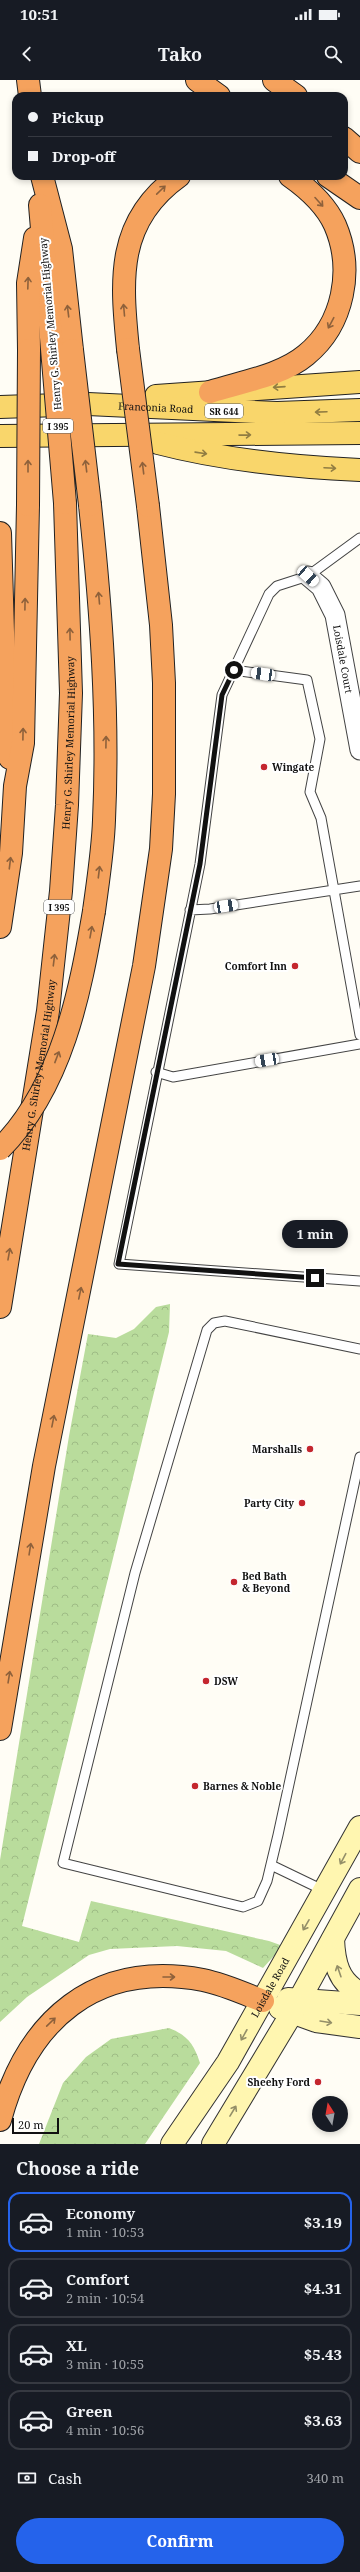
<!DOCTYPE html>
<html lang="en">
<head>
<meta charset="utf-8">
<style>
  :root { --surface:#171b24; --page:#242831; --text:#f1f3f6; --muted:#9ea1a6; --line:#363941; --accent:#2563eb }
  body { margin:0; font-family:"Noto Serif",serif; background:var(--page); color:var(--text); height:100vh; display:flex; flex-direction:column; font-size:15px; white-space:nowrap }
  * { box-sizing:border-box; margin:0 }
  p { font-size:13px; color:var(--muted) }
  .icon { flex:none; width:22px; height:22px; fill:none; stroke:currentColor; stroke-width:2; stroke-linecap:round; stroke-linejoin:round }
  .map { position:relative; height:2064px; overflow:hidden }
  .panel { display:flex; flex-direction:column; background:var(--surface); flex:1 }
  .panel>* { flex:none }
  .guide { position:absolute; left:12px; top:12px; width:336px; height:88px; border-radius:12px; box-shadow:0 2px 6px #0003; display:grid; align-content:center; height:88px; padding:0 16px; background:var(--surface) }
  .needle { width:26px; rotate:349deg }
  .controls { position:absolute; left:312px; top:2016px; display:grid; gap:8px }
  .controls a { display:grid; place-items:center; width:36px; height:36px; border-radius:50%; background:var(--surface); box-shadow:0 2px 6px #0003; font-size:20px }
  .scale { position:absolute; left:12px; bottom:10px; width:47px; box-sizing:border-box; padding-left:4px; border:2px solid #111; border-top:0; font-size:11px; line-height:14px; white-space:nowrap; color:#111; -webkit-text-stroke:3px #fff; paint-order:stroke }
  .end { position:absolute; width:18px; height:18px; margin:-9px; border:5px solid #111; background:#fff; box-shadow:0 0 0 2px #fff }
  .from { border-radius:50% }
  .bubble { position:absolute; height:28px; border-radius:14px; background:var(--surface); box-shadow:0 2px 6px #0003; font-size:13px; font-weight:700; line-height:28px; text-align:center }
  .car { position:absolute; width:12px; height:24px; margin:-12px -6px; border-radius:5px; box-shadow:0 0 3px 1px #0007; background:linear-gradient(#fff 24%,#345 0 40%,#fff 0 76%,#345 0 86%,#fff 0) }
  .guide b { display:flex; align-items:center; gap:14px; height:38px; font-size:15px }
  .guide b+b { border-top:1px solid var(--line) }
  .guide i { width:10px; height:10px; background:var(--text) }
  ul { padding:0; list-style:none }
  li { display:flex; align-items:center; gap:12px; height:60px; margin:0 8px 6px; padding:0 8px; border:2px solid var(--line); border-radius:12px }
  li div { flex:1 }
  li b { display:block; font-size:15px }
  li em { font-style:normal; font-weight:700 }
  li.active { border-color:var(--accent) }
  li>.icon { width:36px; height:36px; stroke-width:1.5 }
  h2 { padding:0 16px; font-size:18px; line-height:48px }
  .pay { display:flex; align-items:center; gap:10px; height:44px; padding:0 16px; font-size:15px }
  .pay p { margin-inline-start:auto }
  .cta { display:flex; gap:8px; margin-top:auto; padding:8px 16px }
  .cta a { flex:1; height:46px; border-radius:24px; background:var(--accent); color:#fff; font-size:16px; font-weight:700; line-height:46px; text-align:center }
  .status { display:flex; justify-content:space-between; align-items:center; height:28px; padding:0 20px; background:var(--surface); direction:ltr }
  .status svg { height:11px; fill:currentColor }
  header { display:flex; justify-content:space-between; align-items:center; height:52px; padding:0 16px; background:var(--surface); font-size:18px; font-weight:700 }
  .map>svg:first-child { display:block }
</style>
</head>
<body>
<div class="status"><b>10:51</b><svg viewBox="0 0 49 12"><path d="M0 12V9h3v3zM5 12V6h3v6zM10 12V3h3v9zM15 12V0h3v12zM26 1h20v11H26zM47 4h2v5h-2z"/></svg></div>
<header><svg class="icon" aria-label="back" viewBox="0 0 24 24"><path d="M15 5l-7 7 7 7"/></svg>Tako<svg class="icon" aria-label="search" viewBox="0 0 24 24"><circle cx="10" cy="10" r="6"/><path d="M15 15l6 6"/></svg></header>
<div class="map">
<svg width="360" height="2064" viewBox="0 0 360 2064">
  <defs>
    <pattern id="forest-crowns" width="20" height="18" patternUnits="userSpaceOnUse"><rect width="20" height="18" fill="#b9dc9c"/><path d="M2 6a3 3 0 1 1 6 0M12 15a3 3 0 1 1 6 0" fill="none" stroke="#9ebc85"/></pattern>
  </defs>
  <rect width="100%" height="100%" fill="#fffdf5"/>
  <path fill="url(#forest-crowns)" d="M170 1224 169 1252 22 1846 79 1862 91 1821 269 1861 283 1866 263 1888 226 1871 177 1866 110 1869 89 1875 27 1917 0 1942V1780L69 1356 88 1254 116 1258 134 1249 156 1227Z
    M169 1948C187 1955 194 1964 200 1983L145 2064H39L63 2003 86 1977 111 1959Z"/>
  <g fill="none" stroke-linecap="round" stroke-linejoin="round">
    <g stroke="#444" stroke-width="11">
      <path id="lane" d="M360 458 308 496 277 506 269 514 222 615 200 784 119 1184 360 1201
        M233 590 307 600 320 659 310 712 321 738 360 955
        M190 830 210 829 360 806
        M156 992 173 997 360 964
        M360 1269 225 1241 214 1243 207 1250 135 1493 63 1783 243 1827 258 1821 267 1801 278 1755 360 1377
        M271 1785 325 1811"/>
    </g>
    <g stroke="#444" stroke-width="21">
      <g id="street">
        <path id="s1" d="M308 496 321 507 335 535 360 670"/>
      </g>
    </g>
    <g stroke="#333" stroke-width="24">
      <g id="secondary">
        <path d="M333 1859C334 1882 338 1902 360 1913"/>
        <path d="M288 1919 360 1924"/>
        <path d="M280 1928 316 1941 360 1947"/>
        <path id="s2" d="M172 2064 228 1982 360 1747"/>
        <path d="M213 2064 292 1933 360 1809"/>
      </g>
    </g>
    <g stroke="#222" stroke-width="24">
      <g id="primary">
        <path d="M156 316 360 302"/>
        <path id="s3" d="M0 327 88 324 277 333 360 330"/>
        <path d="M0 356 360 353"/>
        <path d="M158 363C223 380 293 387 360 390"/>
      </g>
    </g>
    <g stroke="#222" stroke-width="24">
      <g id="highway">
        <path d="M28 0 30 16"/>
        <path d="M197 0 219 16"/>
        <path d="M274 0 296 16"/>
        <path d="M344 58 360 72"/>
        <path d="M42 96 61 169 72 270"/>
        <path d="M328 96 360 118"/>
        <path d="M40 125 52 269"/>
        <path d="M128 269C121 199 116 141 179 96"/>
        <path d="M29 270 28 203 35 158"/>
        <path d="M210 312C241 302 281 296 306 275 344 244 354 189 335 145 326 125 307 108 290 96"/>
        <path d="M90 425C101 529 109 634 104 740 103 770 98 801 94 831"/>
        <path d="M0 453 5 618 10 678"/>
        <path d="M0 847 11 773 15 706 23 663 28 425"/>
        <path id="s4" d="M0 1227 48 931 61 811 67 725 71 613 65 423"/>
        <path d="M0 1649 44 1386 144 886 161 769 164 714V603L161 545 148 426"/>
        <path d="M0 2040C27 1940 95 1880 203 1900 223 1904 243 1913 263 1921"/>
      </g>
    </g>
    <use href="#lane" stroke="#fff" stroke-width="9"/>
    <use href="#street" stroke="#fff" stroke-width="19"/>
    <use href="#secondary" stroke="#fff6b0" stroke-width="22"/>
    <use href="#primary" stroke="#f9d66b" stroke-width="22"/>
    <use href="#highway" stroke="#f5a25d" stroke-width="22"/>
    <g stroke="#222" stroke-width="24" stroke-linecap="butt">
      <path id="highway-bridge" d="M52 269 65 423
        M128 269 148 426
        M72 270 90 425
        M28 425 29 270
        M0 1069C62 1007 80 913 94 831"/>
    </g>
    <use href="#highway-bridge" stroke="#f5a25d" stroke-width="22"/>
  </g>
  <defs><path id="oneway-shaft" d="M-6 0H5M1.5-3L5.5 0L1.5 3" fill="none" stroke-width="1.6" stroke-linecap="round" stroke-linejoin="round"/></defs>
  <g stroke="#8e613b">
    <use href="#oneway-shaft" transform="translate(161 110) rotate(-44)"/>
    <use href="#oneway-shaft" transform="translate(319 122) rotate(48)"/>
    <use href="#oneway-shaft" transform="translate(28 203) rotate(-88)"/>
    <use href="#oneway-shaft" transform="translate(124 230) rotate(-95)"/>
    <use href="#oneway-shaft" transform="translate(68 231) rotate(-97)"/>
    <use href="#oneway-shaft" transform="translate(331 243) rotate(118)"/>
    <use href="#oneway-shaft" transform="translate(28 386) rotate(-90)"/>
    <use href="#oneway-shaft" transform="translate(86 386) rotate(-97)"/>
    <use href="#oneway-shaft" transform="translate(143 388) rotate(-97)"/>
    <use href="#oneway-shaft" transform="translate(99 518) rotate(-95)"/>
    <use href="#oneway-shaft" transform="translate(25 524) rotate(-89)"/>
    <use href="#oneway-shaft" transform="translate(70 554) rotate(-91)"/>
    <use href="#oneway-shaft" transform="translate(23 654) rotate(-89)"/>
    <use href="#oneway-shaft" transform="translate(106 662) rotate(-89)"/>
    <use href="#oneway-shaft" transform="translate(10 783) rotate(-83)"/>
    <use href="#oneway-shaft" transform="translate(99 792) rotate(-83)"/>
    <use href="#oneway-shaft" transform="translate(91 852) rotate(-80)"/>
    <use href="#oneway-shaft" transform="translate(54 880) rotate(-83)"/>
    <use href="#oneway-shaft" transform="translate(57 977) rotate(-69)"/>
    <use href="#oneway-shaft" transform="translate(9 1174) rotate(-80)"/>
    <use href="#oneway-shaft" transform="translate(80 1213) rotate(-78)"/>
    <use href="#oneway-shaft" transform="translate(53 1341) rotate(-79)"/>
    <use href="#oneway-shaft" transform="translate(30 1469) rotate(-81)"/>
    <use href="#oneway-shaft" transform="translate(9 1597) rotate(-81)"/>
    <use href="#oneway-shaft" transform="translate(169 1897)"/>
    <use href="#oneway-shaft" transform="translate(51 1942) rotate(-44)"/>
  </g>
  <g stroke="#917d42">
    <use href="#oneway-shaft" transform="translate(279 307) rotate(176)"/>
    <use href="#oneway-shaft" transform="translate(321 332) rotate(178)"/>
    <use href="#oneway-shaft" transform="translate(245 355) rotate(-1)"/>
    <use href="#oneway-shaft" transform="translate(201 373) rotate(8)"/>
    <use href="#oneway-shaft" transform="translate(330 388) rotate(3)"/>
  </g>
  <g stroke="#948f68">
    <use href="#oneway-shaft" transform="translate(343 1779) rotate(118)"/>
    <use href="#oneway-shaft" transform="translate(306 1845) rotate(120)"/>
    <use href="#oneway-shaft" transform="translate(339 1891) rotate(-109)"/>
    <use href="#oneway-shaft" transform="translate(326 1942) rotate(9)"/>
    <use href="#oneway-shaft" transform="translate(244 1955) rotate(119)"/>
    <use href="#oneway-shaft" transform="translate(233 2031) rotate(-59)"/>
  </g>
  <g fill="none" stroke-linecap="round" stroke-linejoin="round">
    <path stroke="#111" stroke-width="5" d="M234 590 222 615 200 784 118 1184 315 1198"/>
  </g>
  <g fill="#c4262e" stroke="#fff" stroke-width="1.5">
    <circle cx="264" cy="687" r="4"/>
    <circle cx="295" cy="886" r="4"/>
    <circle cx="310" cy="1369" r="4"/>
    <circle cx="302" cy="1423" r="4"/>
    <circle cx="234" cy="1502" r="4"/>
    <circle cx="206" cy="1601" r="4"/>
    <circle cx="195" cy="1706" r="4"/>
    <circle cx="318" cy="2002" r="4"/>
  </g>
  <g text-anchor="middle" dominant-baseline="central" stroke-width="4" stroke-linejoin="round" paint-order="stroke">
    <g fill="#fff" stroke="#585858" stroke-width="1">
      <rect x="205" y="324" width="38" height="14" rx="3"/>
      <rect x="43" y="339" width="30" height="14" rx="3"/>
      <rect x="44" y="820" width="30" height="14" rx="3"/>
    </g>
    <g font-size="9" font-weight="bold" fill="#111">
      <text x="224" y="331">SR 644</text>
      <text x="58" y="346">I 395</text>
      <text x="59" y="827">I 395</text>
    </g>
    <g font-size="10" fill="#111" stroke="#fff">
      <text transform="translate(50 244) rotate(-95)">Henry G. Shirley Memorial Highway</text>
      <text stroke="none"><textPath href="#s3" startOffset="156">Franconia Road</textPath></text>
      <text stroke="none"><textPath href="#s1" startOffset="93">Loisdale Court</textPath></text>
      <text stroke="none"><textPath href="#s4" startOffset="569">Henry G. Shirley Memorial Highway</textPath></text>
      <text stroke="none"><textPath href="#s4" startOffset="245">Henry G. Shirley Memorial Highway</textPath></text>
      <text stroke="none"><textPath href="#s2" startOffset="185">Loisdale Road</textPath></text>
    </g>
    <g font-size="10" font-weight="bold" fill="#111" stroke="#fff" text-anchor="start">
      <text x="272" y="687">Wingate</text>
      <text x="287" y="886" text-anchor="end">Comfort Inn</text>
      <text x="302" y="1369" text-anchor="end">Marshalls</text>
      <text x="294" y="1423" text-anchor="end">Party City</text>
      <text x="242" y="1496">Bed Bath<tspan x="242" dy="12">&amp; Beyond</tspan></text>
      <text x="214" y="1601">DSW</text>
      <text x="203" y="1706">Barnes &amp; Noble</text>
      <text x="310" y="2002" text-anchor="end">Sheehy Ford</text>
    </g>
  </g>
</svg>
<div class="controls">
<a><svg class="needle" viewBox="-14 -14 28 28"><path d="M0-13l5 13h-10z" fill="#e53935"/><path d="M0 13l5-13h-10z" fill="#9ea1a6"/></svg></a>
</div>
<div class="scale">20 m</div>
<i class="end from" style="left:234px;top:590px"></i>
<i class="end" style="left:315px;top:1198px"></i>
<div class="bubble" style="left:282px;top:1140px;width:66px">1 min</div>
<i class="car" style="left:308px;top:496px;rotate:132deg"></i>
<i class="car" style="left:263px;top:594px;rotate:278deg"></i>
<i class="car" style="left:226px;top:826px;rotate:81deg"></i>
<i class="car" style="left:267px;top:980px;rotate:260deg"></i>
<div class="guide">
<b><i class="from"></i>Pickup</b>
<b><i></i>Drop-off</b>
</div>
</div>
<section class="panel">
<h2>Choose a ride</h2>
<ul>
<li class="active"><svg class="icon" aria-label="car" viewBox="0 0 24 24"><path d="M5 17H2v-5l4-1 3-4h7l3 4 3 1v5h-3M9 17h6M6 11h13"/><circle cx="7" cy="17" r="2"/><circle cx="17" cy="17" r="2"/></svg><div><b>Economy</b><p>1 min · 10:53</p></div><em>$3.19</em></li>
<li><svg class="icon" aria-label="car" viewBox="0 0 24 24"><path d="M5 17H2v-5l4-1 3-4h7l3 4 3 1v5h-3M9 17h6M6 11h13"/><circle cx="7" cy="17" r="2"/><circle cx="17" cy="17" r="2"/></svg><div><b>Comfort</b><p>2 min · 10:54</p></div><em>$4.31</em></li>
<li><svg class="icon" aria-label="car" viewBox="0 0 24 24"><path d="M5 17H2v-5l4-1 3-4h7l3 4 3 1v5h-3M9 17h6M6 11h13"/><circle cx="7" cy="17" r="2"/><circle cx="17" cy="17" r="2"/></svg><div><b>XL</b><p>3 min · 10:55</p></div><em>$5.43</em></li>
<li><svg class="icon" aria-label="car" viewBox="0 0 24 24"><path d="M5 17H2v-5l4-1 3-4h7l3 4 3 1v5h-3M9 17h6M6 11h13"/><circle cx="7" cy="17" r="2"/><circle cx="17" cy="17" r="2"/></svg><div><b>Green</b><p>4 min · 10:56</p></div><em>$3.63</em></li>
</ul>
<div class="pay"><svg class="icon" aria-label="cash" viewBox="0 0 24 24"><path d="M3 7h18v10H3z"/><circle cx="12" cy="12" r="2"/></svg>Cash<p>340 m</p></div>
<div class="cta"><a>Confirm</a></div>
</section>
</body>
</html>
